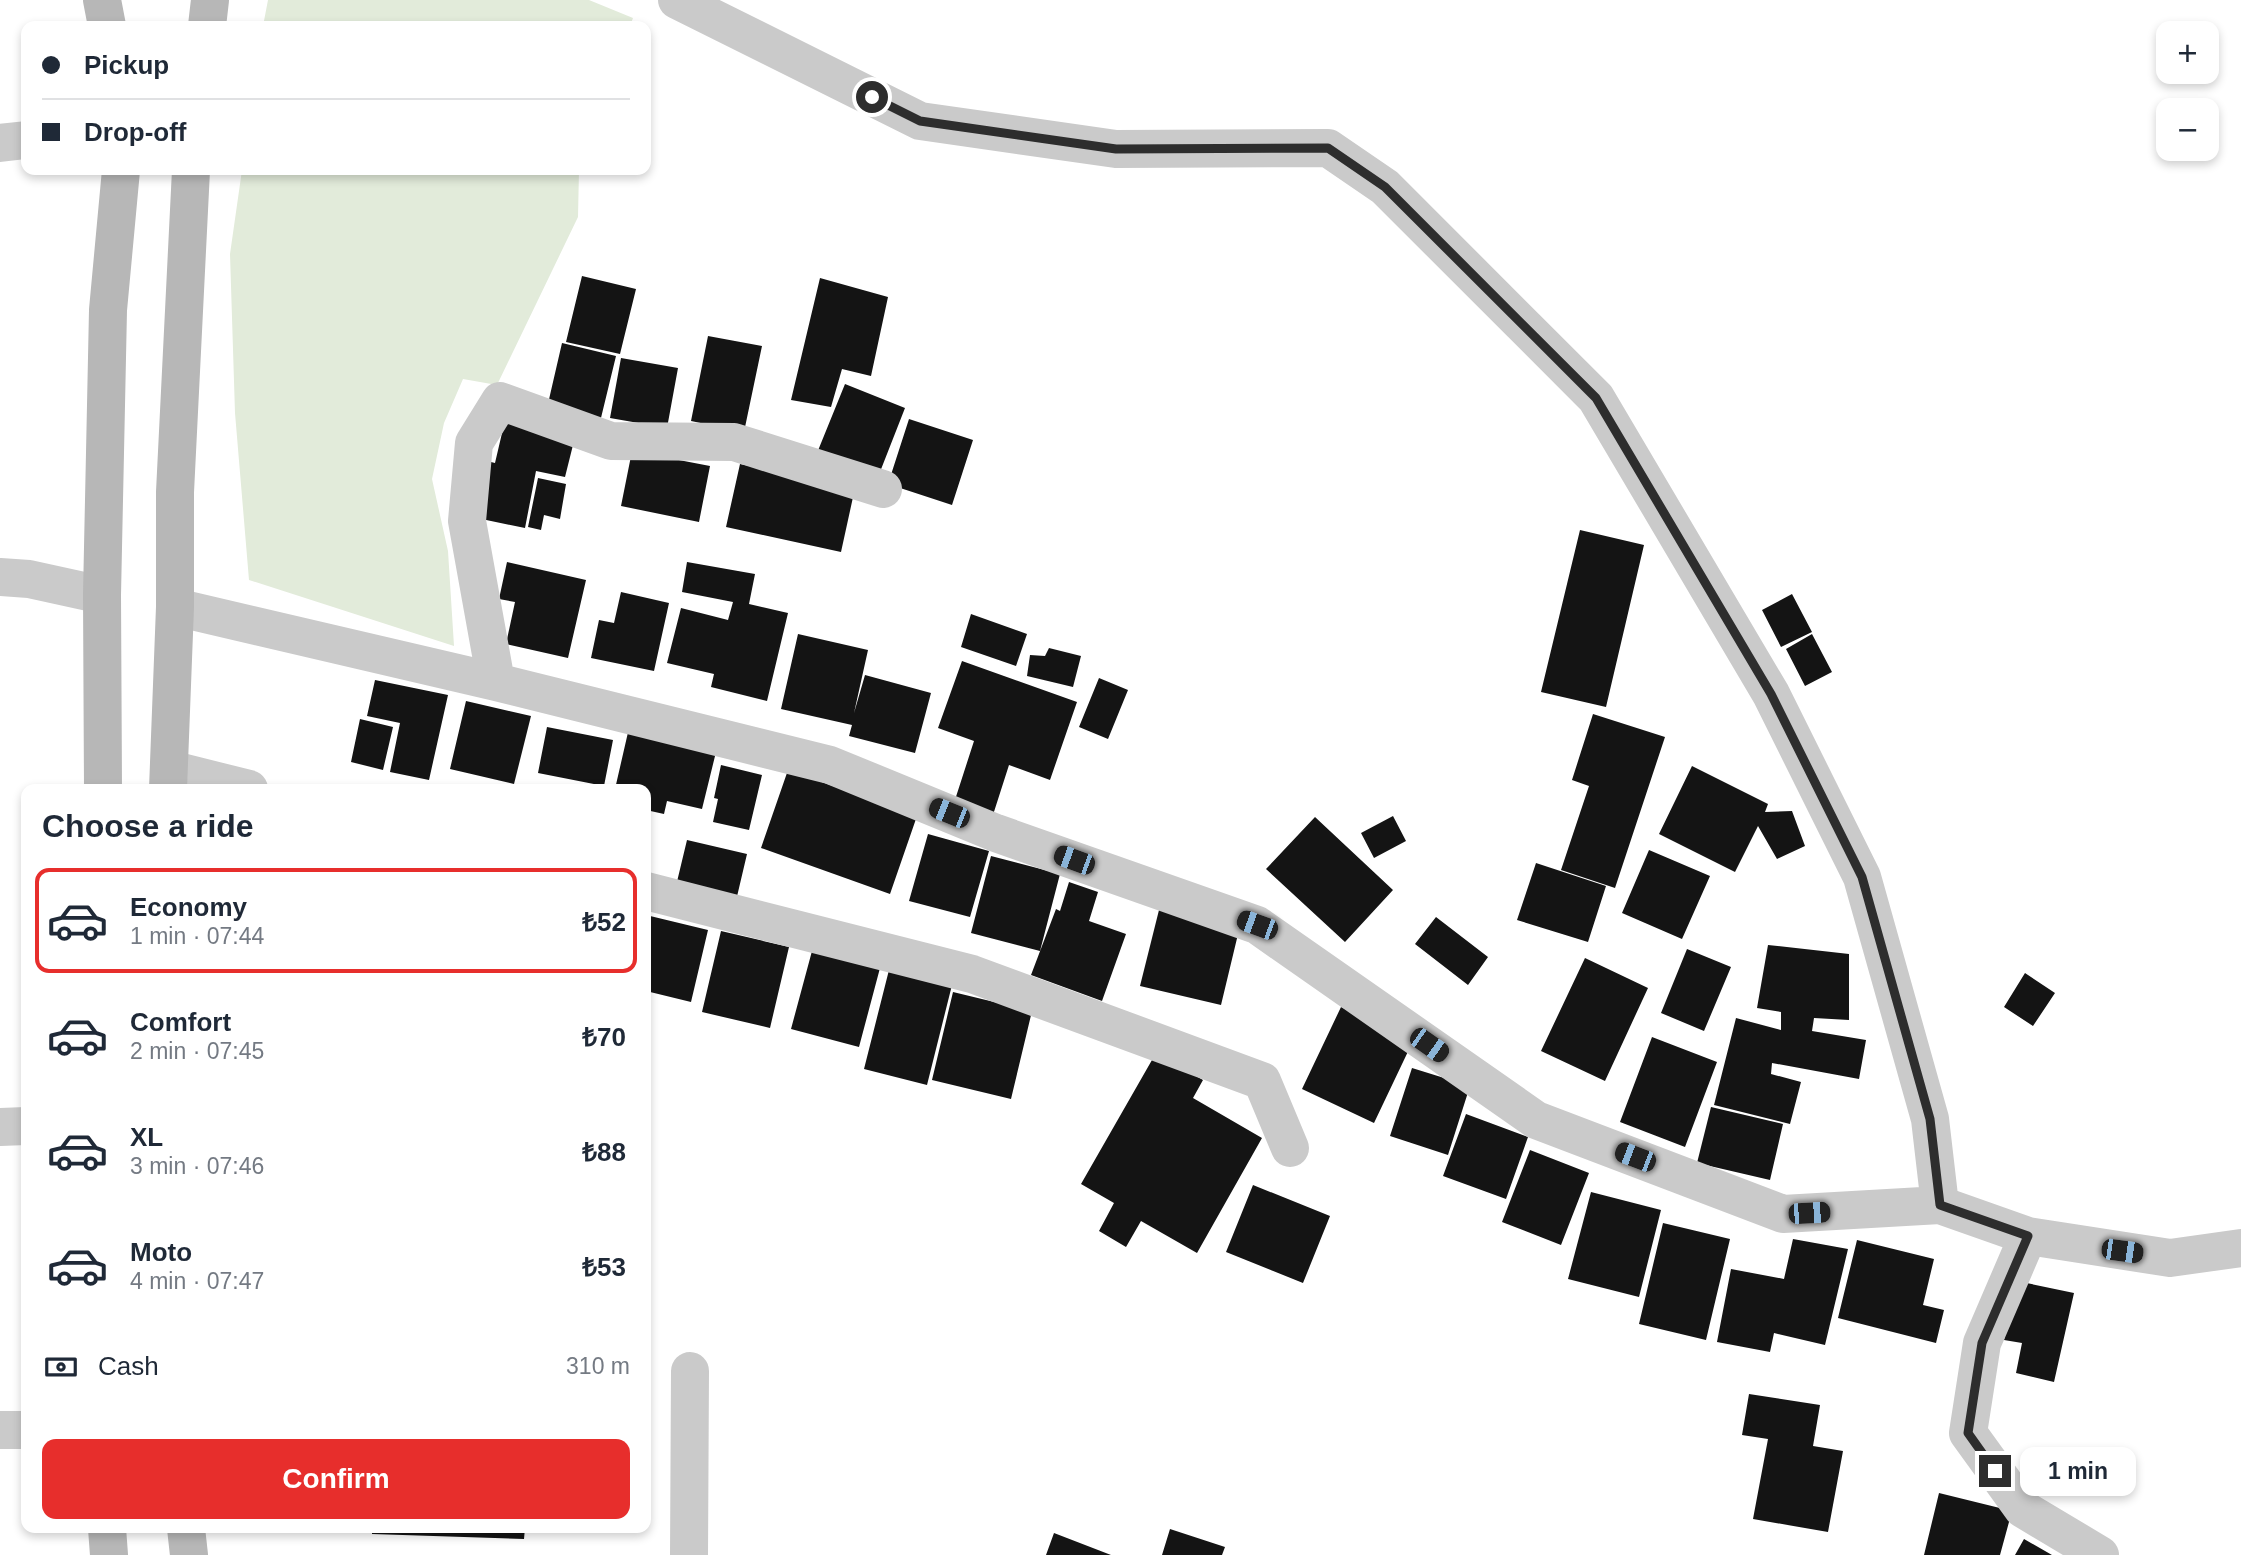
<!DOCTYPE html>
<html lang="en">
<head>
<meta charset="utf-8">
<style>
  :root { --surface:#fff; --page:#f2f2f3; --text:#1f2937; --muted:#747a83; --line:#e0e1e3; --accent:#e72e2c }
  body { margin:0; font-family:Arial,sans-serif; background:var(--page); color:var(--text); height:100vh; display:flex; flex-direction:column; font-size:26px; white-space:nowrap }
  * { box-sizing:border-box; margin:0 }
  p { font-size:23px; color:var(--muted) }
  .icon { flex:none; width:38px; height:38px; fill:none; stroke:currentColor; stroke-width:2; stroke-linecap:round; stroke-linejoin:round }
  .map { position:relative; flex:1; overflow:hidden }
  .drawer { position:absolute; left:21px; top:784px; width:630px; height:749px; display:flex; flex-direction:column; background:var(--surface); border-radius:14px; box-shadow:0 4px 10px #0003 }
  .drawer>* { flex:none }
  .hud { position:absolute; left:21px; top:21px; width:630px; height:154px; border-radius:14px; box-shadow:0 4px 10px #0003; display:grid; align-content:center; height:154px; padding:0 21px; background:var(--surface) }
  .controls { position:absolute; left:2156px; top:21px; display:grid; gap:14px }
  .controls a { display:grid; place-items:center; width:63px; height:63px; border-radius:14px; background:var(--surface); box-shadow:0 4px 10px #0003; font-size:35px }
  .end { position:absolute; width:32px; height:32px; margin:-16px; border:9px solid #2d2d2d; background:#fff; box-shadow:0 0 0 4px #fff }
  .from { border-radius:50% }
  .bubble { position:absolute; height:49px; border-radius:14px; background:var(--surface); box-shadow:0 4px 10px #0003; font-size:23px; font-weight:800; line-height:49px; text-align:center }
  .car { position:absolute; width:21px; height:42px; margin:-21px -10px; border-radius:9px; box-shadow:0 0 5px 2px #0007; background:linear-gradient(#222 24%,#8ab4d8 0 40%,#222 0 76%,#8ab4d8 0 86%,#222 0) }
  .hud b { display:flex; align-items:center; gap:24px; height:66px; font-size:26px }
  .hud b+b { border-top:2px solid var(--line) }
  .hud i { width:18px; height:18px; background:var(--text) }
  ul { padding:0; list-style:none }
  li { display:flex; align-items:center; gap:21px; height:105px; margin:0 14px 10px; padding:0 7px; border:4px solid transparent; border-radius:14px }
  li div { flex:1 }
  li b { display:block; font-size:26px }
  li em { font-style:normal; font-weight:800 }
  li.on { border-color:var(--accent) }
  li>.icon { width:63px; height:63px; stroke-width:1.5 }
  h2 { padding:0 21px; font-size:32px; line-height:84px }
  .pay { display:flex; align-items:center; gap:18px; height:77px; padding:0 21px; font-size:26px }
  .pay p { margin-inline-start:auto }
  .primary-button { display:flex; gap:14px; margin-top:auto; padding:14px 21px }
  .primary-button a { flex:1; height:80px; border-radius:14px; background:var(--accent); color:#fff; font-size:28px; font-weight:800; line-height:80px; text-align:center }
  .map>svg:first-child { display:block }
</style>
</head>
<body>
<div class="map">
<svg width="2241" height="1555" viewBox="0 0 2241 1555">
  <rect width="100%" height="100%" fill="#fff"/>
  <path fill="#e2ebda" d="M268 0H589L633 18 630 26H263Z
    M242 170H579L578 217 497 385 463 379 444 423 432 479 448 551 454 646 249 580 235 413 230 254Z"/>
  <path fill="#141414" d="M582 276 636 289 620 354 566 342Z
    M820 278 888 297 871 376 842 369 831 407 791 400Z
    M708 336 762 346 744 432 691 421Z
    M562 343 616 356 600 422 547 408Z
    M621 358 678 368 667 428 610 418Z
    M845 384 905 408 878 477 817 453Z
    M506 416 576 433 565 477 536 471 525 528 472 517 483 460 495 463Z
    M909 419 973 440 952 505 888 484Z
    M632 451 710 466 699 522 621 506Z
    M740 464 855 488 841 552 726 527Z
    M538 478 566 484 560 519 544 515 541 530 528 527Z
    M1580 530 1644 545 1606 707 1541 692Z
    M507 562 586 580 568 658 506 644 515 602 499 599Z
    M687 562 755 574 749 604 788 613 767 701 711 687 714 674 667 663 681 608 728 620 733 602 682 592Z
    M621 592 669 603 654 671 591 658 599 620 614 623Z
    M1792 594 1812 632 1781 647 1762 610Z
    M971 614 1027 634 1016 666 961 647Z
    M798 634 868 650 854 713 865 675 931 693 915 753 849 736 852 725 781 709Z
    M1812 634 1832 672 1805 686 1786 649Z
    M1049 648 1081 656 1073 687 1027 676 1030 655 1045 656Z
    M962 661 1077 702 1050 780 1009 765 992 818 953 806 974 741 938 728Z
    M1099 678 1128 690 1108 739 1079 727Z
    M375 680 448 695 429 780 390 772 400 723 367 716Z
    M466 701 531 716 514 784 450 769Z
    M1593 714 1665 737 1615 888 1561 870 1589 786 1572 780Z
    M360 719 393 727 383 770 351 762Z
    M547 727 613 740 604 786 538 773Z
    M629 728 716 752 702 809 667 801 664 814 646 810V789H615Z
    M721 765 762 775 749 830 713 822 718 799 714 798Z
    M1692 766 1768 804 1765 812 1792 811 1805 846 1777 859 1758 826 1735 872 1659 834Z
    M788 770 917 816 890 894 761 848Z
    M1393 816 1406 841 1374 858 1361 833Z
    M1315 817 1393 890 1345 942 1266 869Z
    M928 834 989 851 970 917 909 901Z
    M687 840 747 854 735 905 675 890Z
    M1649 850 1710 876 1682 939 1622 913Z
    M991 856 1060 874 1040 951 971 933Z
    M1536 863 1606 886 1588 942 1517 920Z
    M1069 882 1098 892 1089 921 1126 934 1102 1001 1031 975 1056 909 1060 911Z
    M1159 910 1239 930 1221 1005 1140 986Z
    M646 915 708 930 691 1002 646 991Z
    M1436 917 1488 957 1468 985 1415 944Z
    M721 931 789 947 770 1028 702 1012Z
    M1768 945 1849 954V1020L1814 1018 1812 1031 1866 1040 1859 1079 1772 1063 1771 1074 1801 1082 1790 1124 1714 1105 1736 1018 1781 1030V1012L1757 1008Z
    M1687 949 1731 967 1704 1031 1661 1013Z
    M812 951 880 968 859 1047 791 1029Z
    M1585 958 1648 988 1605 1081 1541 1051Z
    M890 966 953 981 927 1085 864 1069Z
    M2025 973 2055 993 2033 1026 2004 1007Z
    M953 992 1032 1011 1011 1099 932 1080Z
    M1341 1007 1413 1041 1374 1123 1302 1089Z
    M1652 1037 1717 1062 1685 1147 1620 1122Z
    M1156 1053 1203 1080 1193 1098 1262 1138 1197 1253 1141 1221 1126 1247 1099 1231 1114 1203 1081 1184Z
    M1412 1068 1470 1086 1448 1155 1390 1136Z
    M1711 1107 1783 1124 1770 1180 1697 1163Z
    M1466 1114 1528 1137 1506 1199 1443 1176Z
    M1530 1150 1589 1173 1561 1245 1502 1222Z
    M1253 1185 1330 1216 1303 1283 1226 1252Z
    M1591 1192 1661 1210 1639 1297 1568 1279Z
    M1663 1223 1730 1239 1706 1340 1639 1324Z
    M1793 1239 1848 1249 1825 1345 1774 1333 1770 1352 1717 1342 1731 1269 1784 1279Z
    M1857 1240 1934 1259 1923 1305 1944 1310 1936 1343 1838 1318Z
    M2017 1281 2074 1293 2054 1382 2016 1373 2022 1343 2004 1340Z
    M1749 1394 1820 1405 1813 1446 1843 1451 1828 1532 1753 1519 1768 1439 1742 1435Z
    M1939 1493 2012 1511 2000 1555H1924Z
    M372 1528H525L524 1539 372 1534Z
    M1170 1529 1225 1547 1222 1555H1162Z
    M1054 1533 1111 1555H1046Z
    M2024 1539 2052 1555H2015Z"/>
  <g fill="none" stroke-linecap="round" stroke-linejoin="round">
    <path stroke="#cacaca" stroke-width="38" d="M677 0 920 121 1116 149 1328 148 1385 187 1596 398 1771 694 1862 877 1930 1119 1940 1205
      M0 143 26 140
      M0 577 29 579 102 595
      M175 607 496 682 830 765 996 833 1257 925 1536 1120 1783 1214 1940 1205 2028 1236 2170 1258 2241 1248
      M496 682 467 521 474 443 500 401 611 441 734 442 883 489
      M169 769 249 789
      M646 891 972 974 1262 1081 1290 1148
      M0 1127 26 1126
      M2028 1236 1982 1343 1968 1433 2023 1509 2100 1555
      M0 1430H26
      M689 1555 690 1371"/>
    <path stroke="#b7b7b7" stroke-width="38" d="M102 0 107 26
      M207 26 210 0
      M103 789 102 595 108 310 121 170
      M168 789 175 607V492L191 170
      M107 1528 109 1555
      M186 1528 189 1555"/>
  </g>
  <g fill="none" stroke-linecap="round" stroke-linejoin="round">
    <path stroke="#2d2d2d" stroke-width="9" d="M872 97 920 121 1116 149 1328 148 1385 187 1596 398 1771 694 1862 877 1930 1119 1940 1205 2028 1236 1982 1343 1968 1433 1995 1471"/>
  </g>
</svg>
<div class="controls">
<a>+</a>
<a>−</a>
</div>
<i class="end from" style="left:872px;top:97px"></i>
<i class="end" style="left:1995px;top:1471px"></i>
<div class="bubble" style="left:2020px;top:1447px;width:116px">1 min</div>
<i class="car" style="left:949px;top:813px;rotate:292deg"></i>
<i class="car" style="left:1074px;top:860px;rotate:290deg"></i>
<i class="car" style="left:1257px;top:925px;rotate:290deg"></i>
<i class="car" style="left:1429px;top:1045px;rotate:125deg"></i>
<i class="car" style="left:1635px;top:1157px;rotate:291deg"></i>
<i class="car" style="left:1809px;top:1213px;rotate:87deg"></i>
<i class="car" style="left:2122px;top:1251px;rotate:98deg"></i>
<div class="hud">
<b><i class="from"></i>Pickup</b>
<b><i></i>Drop-off</b>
</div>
<section class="drawer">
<h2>Choose a ride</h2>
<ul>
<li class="on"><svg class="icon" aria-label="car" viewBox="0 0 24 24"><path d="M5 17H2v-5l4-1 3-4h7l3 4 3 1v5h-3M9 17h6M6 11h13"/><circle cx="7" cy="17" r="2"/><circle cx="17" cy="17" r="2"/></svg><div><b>Economy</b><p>1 min · 07:44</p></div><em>₺52</em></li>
<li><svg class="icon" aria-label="car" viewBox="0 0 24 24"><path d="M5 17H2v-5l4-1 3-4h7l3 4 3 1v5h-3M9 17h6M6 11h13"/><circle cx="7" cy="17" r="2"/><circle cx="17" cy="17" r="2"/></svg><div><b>Comfort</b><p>2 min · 07:45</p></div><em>₺70</em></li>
<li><svg class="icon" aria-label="car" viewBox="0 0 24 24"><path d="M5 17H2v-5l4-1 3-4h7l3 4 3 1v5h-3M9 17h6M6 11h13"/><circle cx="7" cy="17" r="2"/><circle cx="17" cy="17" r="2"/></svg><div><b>XL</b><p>3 min · 07:46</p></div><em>₺88</em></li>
<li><svg class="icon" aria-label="car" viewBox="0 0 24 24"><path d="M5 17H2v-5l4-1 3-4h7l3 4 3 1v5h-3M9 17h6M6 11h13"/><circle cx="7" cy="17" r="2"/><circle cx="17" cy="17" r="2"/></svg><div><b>Moto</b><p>4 min · 07:47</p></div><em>₺53</em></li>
</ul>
<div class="pay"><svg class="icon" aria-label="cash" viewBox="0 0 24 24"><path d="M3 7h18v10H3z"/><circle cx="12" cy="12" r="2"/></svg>Cash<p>310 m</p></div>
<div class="primary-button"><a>Confirm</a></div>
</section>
</div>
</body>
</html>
